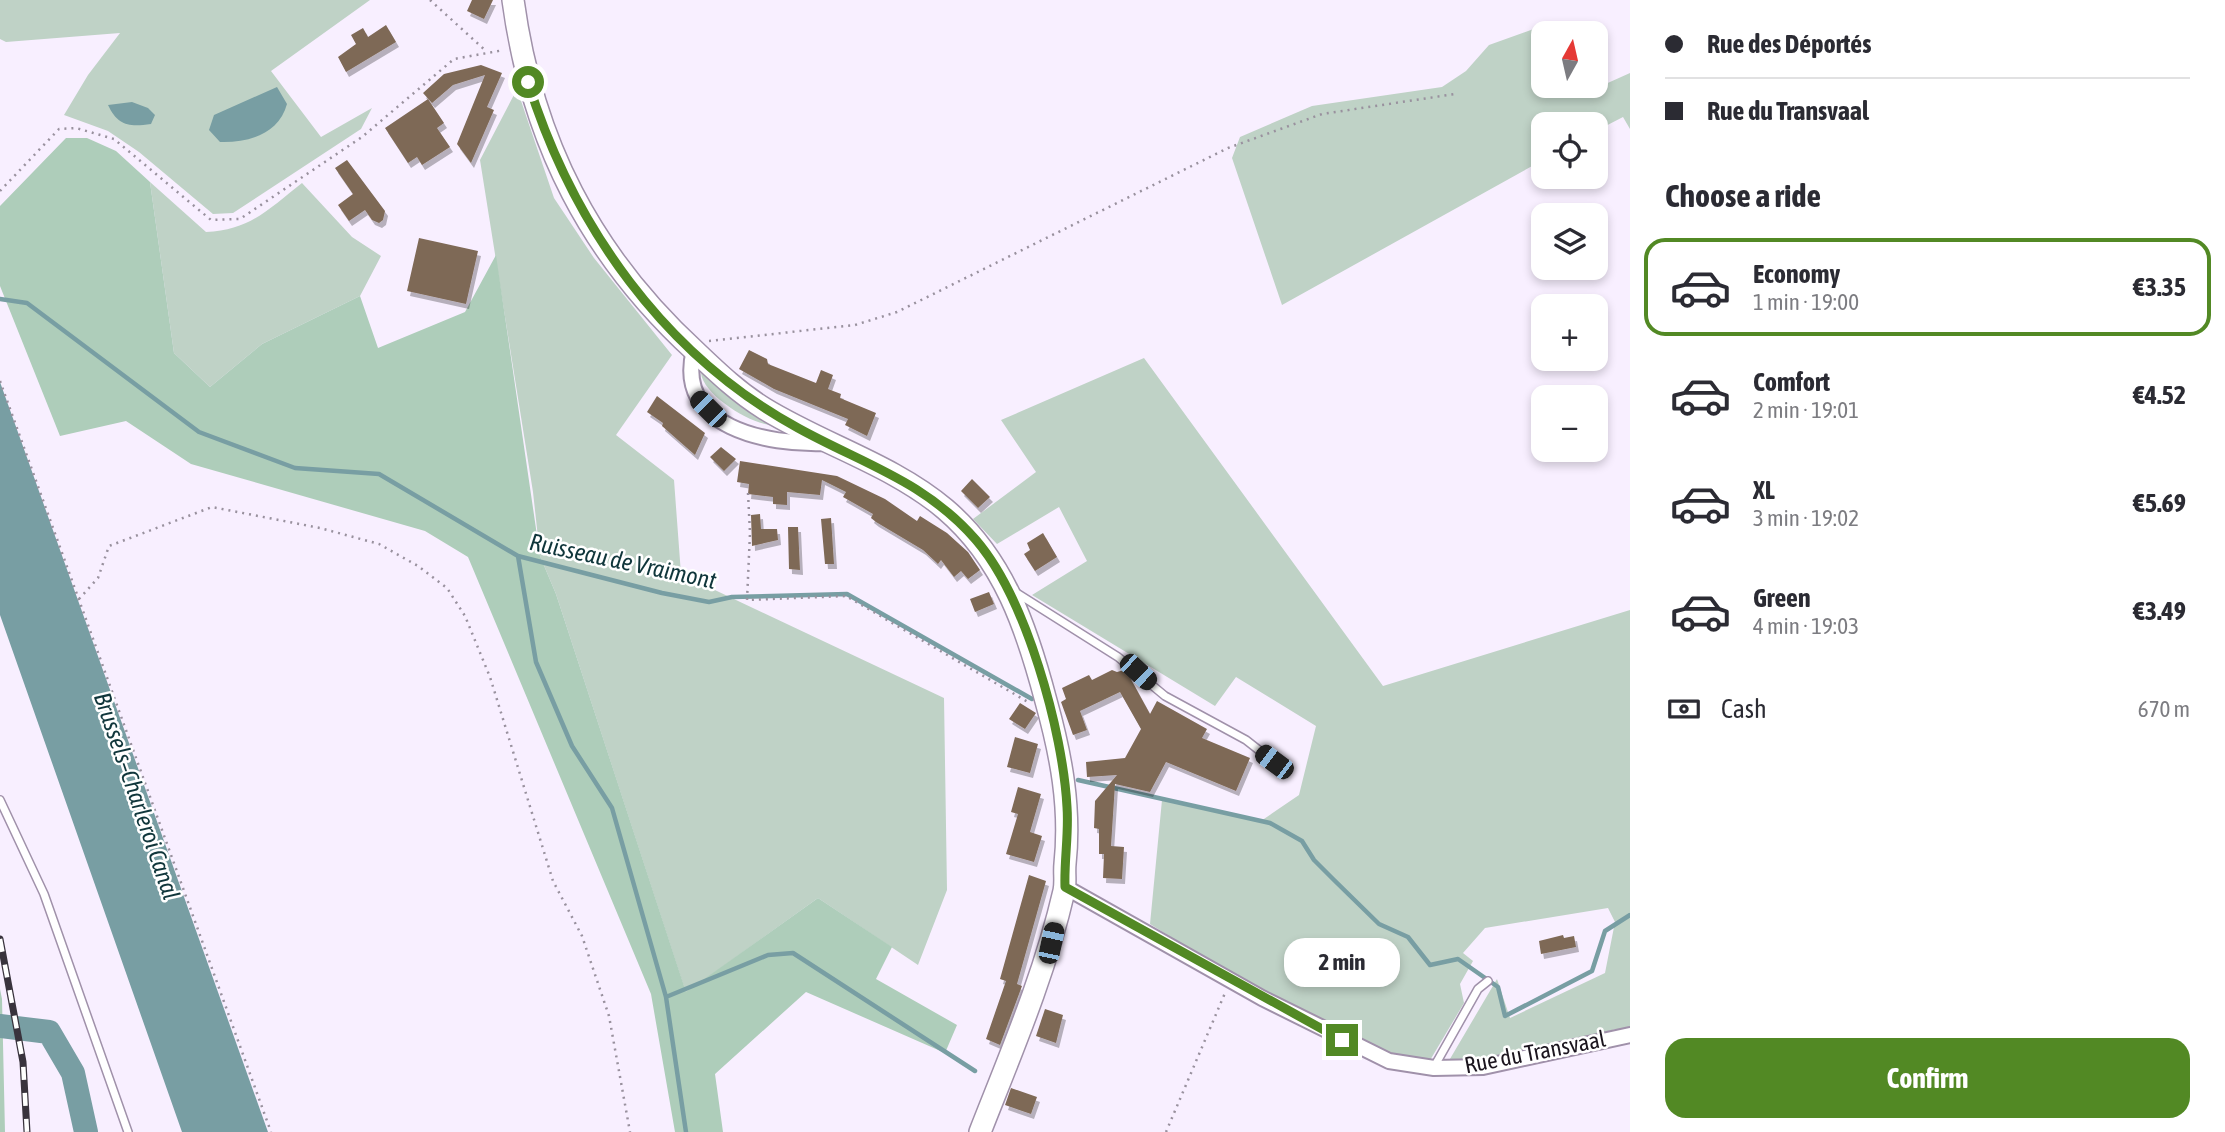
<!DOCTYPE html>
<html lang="en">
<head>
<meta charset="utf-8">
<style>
  :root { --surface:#fff; --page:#f2f2f3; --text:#2b2b33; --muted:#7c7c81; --line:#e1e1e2; --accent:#528924 }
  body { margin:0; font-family:"Asap Condensed",sans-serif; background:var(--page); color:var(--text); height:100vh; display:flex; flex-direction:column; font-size:26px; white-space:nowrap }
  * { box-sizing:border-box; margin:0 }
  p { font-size:23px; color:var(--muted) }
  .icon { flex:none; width:38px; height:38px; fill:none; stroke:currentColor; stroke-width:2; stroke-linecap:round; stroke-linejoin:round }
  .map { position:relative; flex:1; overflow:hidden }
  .details { display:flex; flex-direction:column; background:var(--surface); width:595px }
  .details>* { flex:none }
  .top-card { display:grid; align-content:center; height:154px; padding:0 35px; background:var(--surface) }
  .needle { width:46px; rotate:8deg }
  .tools { position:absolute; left:1531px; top:21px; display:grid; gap:14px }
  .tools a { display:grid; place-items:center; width:77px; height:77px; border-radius:14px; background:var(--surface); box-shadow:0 4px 10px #0003; font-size:35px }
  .end { position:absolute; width:32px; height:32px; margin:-16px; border:9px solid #528924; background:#fff; box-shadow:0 0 0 4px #fff }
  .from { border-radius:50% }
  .bubble { position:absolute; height:49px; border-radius:21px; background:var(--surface); box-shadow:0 4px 10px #0003; font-size:23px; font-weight:700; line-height:49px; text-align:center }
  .car { position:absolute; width:21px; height:42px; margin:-21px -10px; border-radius:9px; box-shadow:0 0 5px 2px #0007; background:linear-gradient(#222 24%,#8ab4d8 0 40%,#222 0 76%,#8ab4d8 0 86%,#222 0) }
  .top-card b { display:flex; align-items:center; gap:24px; height:66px; font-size:26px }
  .top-card b+b { border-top:2px solid var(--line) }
  .top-card i { width:18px; height:18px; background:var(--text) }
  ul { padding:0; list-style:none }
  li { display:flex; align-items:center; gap:21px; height:98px; margin:0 14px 10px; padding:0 21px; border:4px solid transparent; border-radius:21px }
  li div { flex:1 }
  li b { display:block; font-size:26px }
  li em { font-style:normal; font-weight:700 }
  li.current { border-color:var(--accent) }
  li>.icon { width:63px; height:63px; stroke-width:1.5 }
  h2 { padding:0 35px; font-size:32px; line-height:84px }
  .pay { display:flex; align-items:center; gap:18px; height:77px; padding:0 35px; font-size:26px }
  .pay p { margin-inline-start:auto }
  .button { display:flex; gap:14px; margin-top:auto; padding:14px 35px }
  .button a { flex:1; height:80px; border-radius:21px; background:var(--accent); color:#fff; font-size:28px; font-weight:700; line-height:80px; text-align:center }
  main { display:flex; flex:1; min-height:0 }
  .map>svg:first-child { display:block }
</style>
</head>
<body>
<main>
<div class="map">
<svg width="1630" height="1132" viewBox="0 0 1630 1132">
  <defs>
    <filter id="shadow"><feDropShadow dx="3" dy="5" stdDeviation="0" flood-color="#0004"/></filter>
  </defs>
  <rect width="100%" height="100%" fill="#f8efff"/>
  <path fill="#bfd2c6" d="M0 0H370L271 71 321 137 372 108 361 129 233 213 213 214 139 152 108 131 64 115 88 75 120 33 6 42 0 39Z
    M1553 22 1557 33H1544V86H1577L1581 95 1630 73V129L1623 117 1596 131V124H1544L1543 160 1282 305 1232 158 1240 137 1312 106 1442 87 1466 71 1489 45Z
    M517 89 554 198 594 258 672 355 616 435 674 480 681 574 944 698 947 890 918 965 818 898 686 993 556 594 540 556 533 492 480 160Z
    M150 182 206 232C250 230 269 209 302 183L352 237 381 256 360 296 262 344 210 387 174 353Z
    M1144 358 1383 686 1630 610V1029H1616L1495 1061 1447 1064 1497 979 1510 1018 1605 973 1615 922 1608 908 1485 928 1463 953 1473 961 1460 984 1464 1003 1429 1062 1387 1053 1225 971 1150 924 1162 800 1261 821 1299 795 1316 726 1236 677 1215 706 1032 595 1087 561 1059 507 997 544 973 519 1036 472 1001 420Z
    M701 373 704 374 772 425C752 425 703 395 701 373Z"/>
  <path fill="#aecdba" d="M66 138H87L116 151 150 182 174 353 210 387 262 344 360 296 378 348 465 312 496 255 540 556 556 594 686 992 818 898 892 947 876 979 957 1025 945 1053 806 992 715 1074 723 1132H675L651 994 468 557 425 531 191 464 126 421 60 436 0 286V206Z
    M0 989 2 999 5 1132H0Z"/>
  <path fill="#789ea3" d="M277 87 287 104C279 134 248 143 220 142L209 130 214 115Z
    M132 102 148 108 155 115 151 124C129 127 118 126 108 105Z
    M0 382 268 1132H182L0 615Z"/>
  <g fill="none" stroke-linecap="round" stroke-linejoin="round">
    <path stroke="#789ea3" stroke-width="4.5" d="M0 299 27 303 199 432 295 468 379 474 518 556 662 593 709 602 732 597 847 594 1032 699
      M518 556 536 662 572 746 612 808 666 997 686 1132
      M1078 780 1270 823 1302 841 1314 860 1334 880 1379 924 1408 937 1430 965 1458 959 1498 987 1505 1016 1592 971 1605 931 1630 915
      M666 997 768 955 793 953 975 1071"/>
    <path stroke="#789ea3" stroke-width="24" d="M0 1026 49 1032 73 1073 86 1132"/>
  </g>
  <path fill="#7e6956" filter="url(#shadow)" d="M472 0H493L484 19 467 11Z
    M386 25 396 42 346 72 338 57 356 44 351 35 363 28 368 37Z
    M481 65 502 73 487 107 494 110 471 163 457 144 485 75 453 85 432 103 423 93 444 74Z
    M428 99 444 123 437 128 450 147 422 165 417 157 408 163 385 128Z
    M347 160 385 211 383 220 379 223 372 220 365 210 349 221 338 205 353 194 335 168Z
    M419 238 478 251 466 304 407 291Z
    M749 350 767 359 768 364 816 383 821 370 833 375 828 389 841 394 840 398 876 413 867 436 845 425 848 419 774 389 739 369Z
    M657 396 705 433 695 455 662 426 663 423 647 412Z
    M721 447 736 459 724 471 710 457Z
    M740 461 837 476 885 499 917 521 920 516 947 533 968 552 980 570 968 579 961 571 954 577 941 560 938 564 923 550 876 522 871 518 873 514 843 497 846 492 822 480 820 495 787 492V505L773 504V497L748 494 749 484 737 482Z
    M972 479 990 497 978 508 961 491Z
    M760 514 761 529H777L778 540 752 546 751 515Z
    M831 518 834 564H825L821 519Z
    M788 527H798L800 570 789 569Z
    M1043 533 1057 557 1035 571 1024 554 1030 550 1027 543Z
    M989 592 994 604 975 612 970 599Z
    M1112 670 1117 672 1124 670 1128 674 1150 714 1157 701 1207 729 1202 738 1250 758 1236 791 1166 762 1150 792 1115 784 1111 846 1124 847 1122 879 1103 878 1104 854H1099V829L1094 828 1095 801 1117 775 1087 777 1086 762 1125 758 1141 729 1120 692 1080 711 1087 730 1073 735 1061 702 1066 699 1062 688 1089 675 1092 680Z
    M1020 703 1036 713 1025 729 1009 719Z
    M1015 737 1038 744 1030 773 1007 767Z
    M1018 787 1041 794 1030 832 1042 836 1034 862 1006 854 1018 814 1011 812Z
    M1029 875 1046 881 1017 984 1022 986 1000 1045 986 1039 1006 981 1000 979Z
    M1563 935 1564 938 1574 936 1576 947 1541 954 1539 941Z
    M1045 1009 1063 1015 1056 1043 1036 1036Z
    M1011 1088 1037 1097 1031 1114 1005 1105Z"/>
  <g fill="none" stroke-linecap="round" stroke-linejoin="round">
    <g stroke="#a091aa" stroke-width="10">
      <path id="lane" d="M1015 592 1118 657 1165 696 1246 740 1274 762
        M0 800 44 894 128 1132
        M1434 1067 1478 989 1488 981"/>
    </g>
    <g stroke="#a091aa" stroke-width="18">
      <path id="street" d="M694 350C674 428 768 445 825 443
        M1065 887 1262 998 1389 1061 1434 1068 1483 1067 1630 1035"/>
    </g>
    <g stroke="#a091aa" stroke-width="24">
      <path id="secondary" d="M513 0C532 141 591 256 696 352 718 373 739 393 765 409 824 445 893 465 945 509 1004 559 1027 629 1046 701 1061 755 1071 807 1065 864 1064 873 1066 882 1064 891 1045 974 1011 1053 980 1132"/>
    </g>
    <path stroke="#99919e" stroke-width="2.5" stroke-dasharray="2 5" stroke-linecap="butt" d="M430 0 486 51
      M0 191 59 129 76 128 114 139 211 220 240 219 362 137 454 59 504 50
      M709 341 855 325 897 312 1228 148 1322 114 1455 94
      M0 381 271 1132
      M748 493 750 533 747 600 846 596 1028 702
      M79 599 98 578 109 546 212 507 320 528 379 544 418 566 447 588 465 616 490 677 553 881 582 936 609 1016 630 1132
      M1166 1132 1225 993"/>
    <use href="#lane" stroke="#fff" stroke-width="7"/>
    <use href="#street" stroke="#fff" stroke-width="14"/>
    <use href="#secondary" stroke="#fff" stroke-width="21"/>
    <g stroke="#39333d" stroke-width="7">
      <path id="rail" d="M0 939 23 1062 27 1132"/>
    </g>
    <use href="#rail" stroke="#fff" stroke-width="4.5" stroke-dasharray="13" stroke-linecap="butt"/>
  </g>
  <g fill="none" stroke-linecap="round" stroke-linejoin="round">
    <path stroke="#528924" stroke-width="9" d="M528 82C573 226 664 355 798 428 863 464 925 481 976 540 1026 598 1063 731 1067 807 1069 834 1064 860 1065 887L1342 1040"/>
  </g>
  <g text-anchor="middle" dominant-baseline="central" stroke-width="5" stroke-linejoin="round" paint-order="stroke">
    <g font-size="23" fill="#1b151e" stroke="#fff">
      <text transform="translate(1535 1052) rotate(-11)">Rue du Transvaal</text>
    </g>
    <g font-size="24" font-style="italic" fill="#10363b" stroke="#fff">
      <text transform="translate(623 561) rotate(12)">Ruisseau de Vraimont</text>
      <text transform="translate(137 796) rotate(71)">Brussels–Charleroi Canal</text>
    </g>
  </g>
</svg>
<div class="tools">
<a><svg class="needle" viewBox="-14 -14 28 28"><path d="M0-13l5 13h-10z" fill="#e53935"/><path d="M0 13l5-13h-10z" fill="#7c7c81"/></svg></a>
<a><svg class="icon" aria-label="locate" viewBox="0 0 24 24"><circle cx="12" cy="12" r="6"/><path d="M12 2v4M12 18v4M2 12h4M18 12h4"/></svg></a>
<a><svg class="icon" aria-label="layers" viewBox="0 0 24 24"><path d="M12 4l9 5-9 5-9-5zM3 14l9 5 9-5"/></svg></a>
<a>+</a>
<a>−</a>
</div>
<i class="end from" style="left:528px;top:82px"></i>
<i class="end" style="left:1342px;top:1040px"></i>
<div class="bubble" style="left:1284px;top:938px;width:116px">2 min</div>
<i class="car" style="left:708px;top:409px;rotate:315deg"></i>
<i class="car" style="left:1138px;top:672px;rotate:133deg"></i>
<i class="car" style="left:1274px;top:762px;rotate:307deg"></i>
<i class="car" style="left:1051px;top:943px;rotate:12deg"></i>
</div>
<section class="details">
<div class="top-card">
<b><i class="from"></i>Rue des Déportés</b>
<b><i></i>Rue du Transvaal</b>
</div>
<h2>Choose a ride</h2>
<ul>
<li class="current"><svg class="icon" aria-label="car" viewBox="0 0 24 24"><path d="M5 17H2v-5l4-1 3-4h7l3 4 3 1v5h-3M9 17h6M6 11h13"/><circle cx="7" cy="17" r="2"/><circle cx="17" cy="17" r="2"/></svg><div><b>Economy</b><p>1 min · 19:00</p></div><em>€3.35</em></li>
<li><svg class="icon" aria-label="car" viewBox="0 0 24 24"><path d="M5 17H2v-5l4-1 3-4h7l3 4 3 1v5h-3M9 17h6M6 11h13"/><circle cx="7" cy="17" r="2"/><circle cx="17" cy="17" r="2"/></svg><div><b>Comfort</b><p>2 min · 19:01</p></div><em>€4.52</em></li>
<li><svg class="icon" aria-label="car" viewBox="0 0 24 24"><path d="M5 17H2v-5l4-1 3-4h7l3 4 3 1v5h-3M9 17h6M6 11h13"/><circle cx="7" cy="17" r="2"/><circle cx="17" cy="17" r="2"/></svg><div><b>XL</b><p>3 min · 19:02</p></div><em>€5.69</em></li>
<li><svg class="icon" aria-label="car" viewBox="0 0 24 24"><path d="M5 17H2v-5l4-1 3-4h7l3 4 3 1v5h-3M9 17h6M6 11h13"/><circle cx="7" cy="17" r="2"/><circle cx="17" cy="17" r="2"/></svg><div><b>Green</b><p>4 min · 19:03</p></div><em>€3.49</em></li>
</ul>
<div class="pay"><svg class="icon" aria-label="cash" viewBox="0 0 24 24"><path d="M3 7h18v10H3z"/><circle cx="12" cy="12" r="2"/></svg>Cash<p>670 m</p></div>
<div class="button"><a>Confirm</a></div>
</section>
</main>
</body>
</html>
